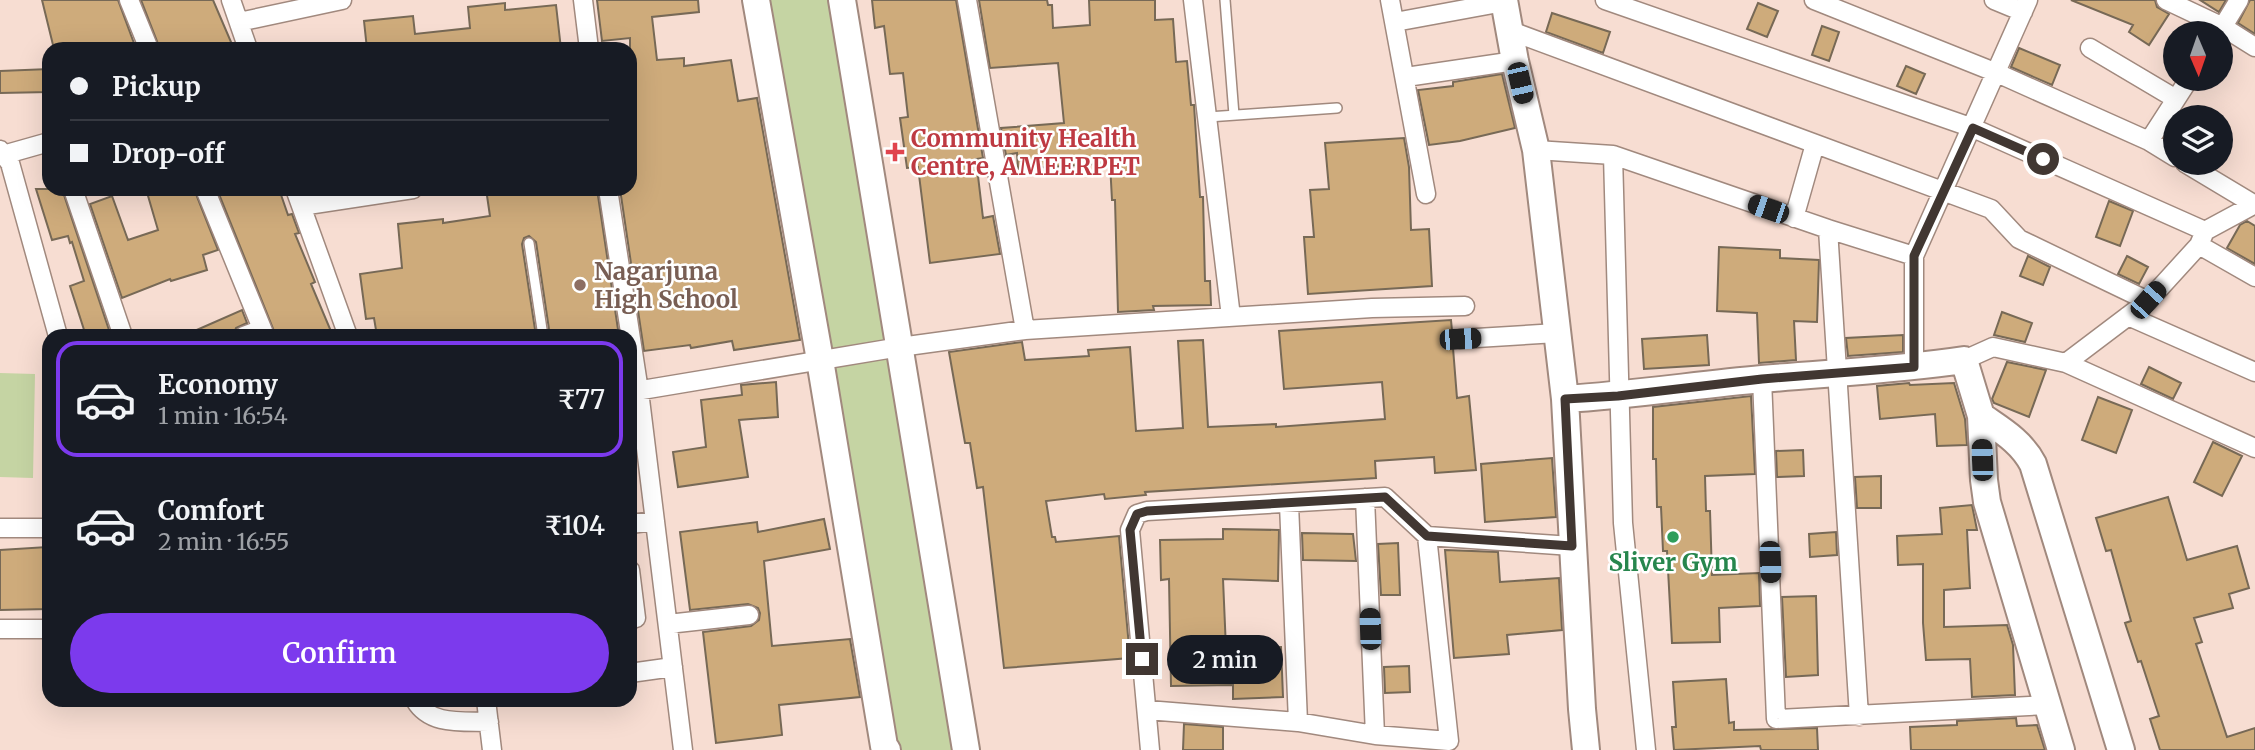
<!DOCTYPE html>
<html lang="en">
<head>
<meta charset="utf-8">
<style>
  :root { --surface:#171b24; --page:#242831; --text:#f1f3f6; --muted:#9ea1a6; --line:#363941; --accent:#7c3aed }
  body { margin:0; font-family:Merriweather,serif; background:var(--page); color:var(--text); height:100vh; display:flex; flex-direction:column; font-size:26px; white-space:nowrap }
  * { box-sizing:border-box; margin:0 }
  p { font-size:23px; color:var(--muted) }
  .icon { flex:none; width:38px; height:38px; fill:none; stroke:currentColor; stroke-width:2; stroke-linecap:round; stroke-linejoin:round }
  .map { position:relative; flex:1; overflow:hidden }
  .drawer { position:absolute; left:42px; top:329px; width:595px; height:378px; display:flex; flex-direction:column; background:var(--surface); border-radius:21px; box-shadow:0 7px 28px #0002 }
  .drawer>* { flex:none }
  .top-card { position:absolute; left:42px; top:42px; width:595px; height:154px; border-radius:21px; box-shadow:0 7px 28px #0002; display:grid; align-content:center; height:154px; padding:0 28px; background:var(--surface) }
  .needle { width:46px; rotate:178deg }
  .tools { position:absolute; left:2163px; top:21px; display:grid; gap:14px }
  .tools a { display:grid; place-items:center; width:70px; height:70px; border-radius:50%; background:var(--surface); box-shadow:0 7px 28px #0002; font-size:35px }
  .end { position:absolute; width:32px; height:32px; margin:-16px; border:9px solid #413732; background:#fff; box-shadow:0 0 0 4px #fff }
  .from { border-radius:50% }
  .bubble { position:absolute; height:49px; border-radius:24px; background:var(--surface); box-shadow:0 7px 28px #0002; font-size:23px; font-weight:600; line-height:49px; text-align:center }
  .car { position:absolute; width:21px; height:42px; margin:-21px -10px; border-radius:9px; box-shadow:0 0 5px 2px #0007; background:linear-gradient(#222 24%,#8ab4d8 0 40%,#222 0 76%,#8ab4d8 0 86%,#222 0) }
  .top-card b { display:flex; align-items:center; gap:24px; height:66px; font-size:26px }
  .top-card b+b { border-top:2px solid var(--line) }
  .top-card i { width:18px; height:18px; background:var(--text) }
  ul { padding:12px 0 0; list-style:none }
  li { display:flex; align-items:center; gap:21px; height:116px; margin:0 14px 10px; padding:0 14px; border:4px solid transparent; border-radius:21px }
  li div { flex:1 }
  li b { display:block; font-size:26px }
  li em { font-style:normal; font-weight:600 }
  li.on { border-color:var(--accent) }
  li>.icon { width:63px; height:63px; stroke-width:1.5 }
  .primary-button { display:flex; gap:14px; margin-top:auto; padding:14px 28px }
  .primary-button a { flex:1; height:80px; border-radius:42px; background:var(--accent); color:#fff; font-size:28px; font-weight:600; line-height:80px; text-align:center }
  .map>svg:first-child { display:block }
</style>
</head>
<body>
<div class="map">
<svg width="2255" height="750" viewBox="0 0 2255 750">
  <rect width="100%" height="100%" fill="#f7ddd2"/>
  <path fill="#c5d4a3" d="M756 0H842L966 750H887Z
    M0 373 35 374 33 478 0 477Z"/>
  <path fill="#ceab7b" stroke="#776956" stroke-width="2" d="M42 0H118L135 46 122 49H93L92 44 72 49H54Z
    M141 0H213L234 49H189L187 45 174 49H160Z
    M597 0H698L699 12 652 17 657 60 684 58V66L731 60 738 101 757 98 800 340 734 350 732 341 691 348 690 345 644 351 620 189H630V38L602 41Z
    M872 0H956L983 158 976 159 983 218 993 216 1000 254 930 263 918 167 907 168 900 118 908 117 903 73 890 74 884 26 875 28Z
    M979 0H1047L1048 5H1052L1053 28 1090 25 1089 0H1155V20L1173 19 1176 62 1187 61 1191 105H1194L1200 197H1203L1205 281H1210L1211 305 1153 306 1154 310 1118 312 1115 200H1112L1110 163 1018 169 1017 153 1006 155 1001 128 1064 123 1058 63 990 68Z
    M2071 0H2155L2157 7 2169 14 2149 45 2129 32 2133 25Z
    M2200 0H2226L2219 12Z
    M2250 0H2255V34L2238 23Z
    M505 3V10L556 5 561 49H367L364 21 413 16 415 34 470 28 468 7Z
    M1758 3 1778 11 1767 37 1747 29Z
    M1552 13 1610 32 1603 53 1546 32Z
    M1822 26 1839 32 1829 61 1812 55Z
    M2019 48 2060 65 2052 85 2011 67Z
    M1906 66 1925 74 1916 94 1897 86Z
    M49 69V92L0 93V71Z
    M1502 74 1515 128 1460 141 1429 145 1418 90 1453 86V82Z
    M1404 138 1409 167 1411 230 1429 229 1432 286 1308 294 1304 237H1314L1310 190 1329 189 1325 143Z
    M36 189H62L111 336H86L70 286 84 281 72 242 70 243 68 236 52 240Z
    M146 189H194L218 250 203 255 207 270 171 281 170 279 122 298 90 204 112 196 128 240 158 230Z
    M217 189H279L288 215 292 214 299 233 295 234 315 282 311 284 333 336H276Z
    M486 189H597L619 336H550L536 242 529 236 524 238 522 244 536 336H377L374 318 366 319 360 274 402 268 398 224 443 219V223L490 216Z
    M2109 201 2133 211 2120 246 2096 237Z
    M2247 221 2255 226V264L2227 248 2240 225Z
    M1719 247 1780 250V258L1819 260 1817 322 1794 321 1796 360 1759 363 1757 313 1717 311Z
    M2028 256 2050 267 2043 285 2020 276Z
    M2127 256 2148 267 2139 284 2118 274Z
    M242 310 247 323 236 328 233 336H183Z
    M2002 312 2032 323 2025 342 1994 335Z
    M1451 320 1452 331 1449 340 1453 348 1457 398 1469 396 1476 470 1435 473 1434 457 1375 461 1376 478 1145 492 1146 495 1105 499 1104 494 1046 501 1052 537H1055L1056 542 1119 536 1130 658 1004 668 983 487 977 488 970 443H965L949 352 1022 342 1025 360 1089 356 1088 350 1130 347 1136 431 1183 428 1178 341 1203 340 1208 427 1276 424V427L1385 419 1382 382 1284 389 1279 331Z
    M1707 335 1709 365 1644 369 1642 339Z
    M1903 335V352L1848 356 1846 338Z
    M2007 362 2046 370 2029 417 1994 403 1992 399Z
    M2149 367 2181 383 2173 399 2141 384Z
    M776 382 778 417 739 420 748 477 678 487 673 452 706 447 701 400 742 395 741 385Z
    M1909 383 1910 385 1954 383 1965 419 1967 445 1937 446 1935 414 1880 419 1877 386Z
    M1751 396 1755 474 1705 476 1706 511H1710L1712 575 1759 573 1760 606 1719 608 1720 642 1672 643 1667 551H1663L1661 507H1657L1656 459H1653V407Z
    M2098 397 2132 410 2116 453 2082 440Z
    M2213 442 2242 456 2222 496 2194 482Z
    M1803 450 1804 476 1777 477 1776 451Z
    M1552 458 1556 517 1485 522 1481 464Z
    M1881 476V508H1857L1855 477Z
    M2168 497 2187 560 2237 546 2249 588 2229 594 2233 608 2194 618 2202 642 2196 644 2227 737 2255 728V750H2160L2150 719 2159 716 2141 661 2138 662 2125 623 2131 621 2111 550 2106 551 2096 518Z
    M1972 505 1977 530H1967L1970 588 1944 590V627L2007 625 2013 645 2015 695 1972 697 1970 659 1926 660 1923 623V564L1898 565 1897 536 1942 534 1940 508Z
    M824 519 830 549 764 561 772 646 850 639 860 697 779 705 782 735 716 743 703 632 751 626 759 620 760 613 758 608 748 604 690 610 680 532 757 522 758 532Z
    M1223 529 1279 530 1278 581 1223 579 1226 649 1281 647 1283 697 1233 699V685L1171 686 1169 579 1161 580 1160 540 1223 539Z
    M1836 532 1837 555 1810 557 1809 534Z
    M1302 533 1353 534 1356 561 1303 560Z
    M1398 543 1400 595H1381L1378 544Z
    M47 547 49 609 0 610V550Z
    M1445 550 1498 552 1500 582 1559 578 1562 630 1507 635 1509 654 1454 658Z
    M1816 596 1818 675 1786 677 1782 597Z
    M1409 666 1410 692 1385 693 1384 667Z
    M1726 679 1729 723 1734 722V730L1817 728 1818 750H1761L1760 746 1674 750 1672 727H1676L1673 682Z
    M2016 718 2017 726 2037 725 2045 750H1911L1910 727 1957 725V721Z
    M1184 724 1223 727V750H1183Z"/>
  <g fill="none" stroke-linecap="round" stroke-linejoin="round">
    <g stroke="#a1897e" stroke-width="12">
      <path id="lane" d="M1225 0 1234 115
        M1208 117 1337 108
        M529 243 543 336"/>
    </g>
    <g stroke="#a1897e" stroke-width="21">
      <path id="street" d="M129 0 149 49
        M231 0 248 49
        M583 0 589 49
        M967 0 1025 330
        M1193 0 1231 317
        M1390 0 1426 194
        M1605 0 1973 128 2205 231
        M1814 0 1997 73 2149 141 2175 157
        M1994 0 2023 12
        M2166 0 2223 27 2255 47
        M239 22 342 0
        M1395 22 1504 2
        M1511 31 1991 209 2019 239 2148 301
        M2219 33 2239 0
        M2090 48 2176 99
        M1406 77 1515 61
        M2149 141 2189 79
        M0 150 10 163 58 336
        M1536 150 1613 155 1828 229 1914 256
        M3 155 49 142
        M1613 155 1623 523 1646 750
        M2185 163 2255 205
        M73 189 123 336
        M205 189 265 336
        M295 189 348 336
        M608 189 639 391 683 750
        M301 206 413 189
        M1794 218 1815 144
        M1828 229 1859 716
        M2199 245 2255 277
        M2128 316 2255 372
        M244 336 262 329
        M1460 339 1557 333
        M1964 360 1993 347 2066 363 2255 448
        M2066 363 2148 301 2199 245 2205 231 2255 204
        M1914 367V256L2028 0
        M1762 379 1776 719 2047 705
        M630 392 900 347 1025 330 1372 308 1465 306
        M1365 498 1375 735
        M1289 504 1298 722
        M630 524 655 521
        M0 528H49
        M1427 536 1572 546
        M630 570 636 618
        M668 624 749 615
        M0 629H49
        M630 673 673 667
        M415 700C430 726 462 721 489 722
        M486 700 492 750
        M1147 710 1298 722 1375 735 1449 741 1427 536 1385 497 1147 511 1137 514 1130 530 1150 750"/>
    </g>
    <g stroke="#a1897e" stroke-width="30">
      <path id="secondary" d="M756 0 820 360 884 746 887 750
        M842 0 966 750
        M1504 0 1515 61 1536 150 1565 399 1582 709 1586 750
        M1565 399C1631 395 1696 385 1762 379 1829 373 1897 370 1964 360L1981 416 1984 480 1987 502 2061 750
        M1981 416C2001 430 2021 441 2033 464L2121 750"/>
    </g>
    <use href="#lane" stroke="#fff" stroke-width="9"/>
    <use href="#street" stroke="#fff" stroke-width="18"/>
    <use href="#secondary" stroke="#fff" stroke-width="26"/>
  </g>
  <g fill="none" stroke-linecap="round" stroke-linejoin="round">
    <path stroke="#413732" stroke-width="9" d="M1142 659 1130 530 1137 514 1147 511 1385 497 1427 536 1572 546 1565 399 1618 396 1762 379 1914 367V256L1973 128 2043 159"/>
  </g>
  <path fill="#e0444e" stroke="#fff" stroke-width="2.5" d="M891.5 141.5h7v7h7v7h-7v7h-7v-7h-7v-7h7z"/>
  <circle fill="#8d6e63" stroke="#fff" stroke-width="2.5" cx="580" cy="285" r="7"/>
  <circle fill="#2e9e5b" stroke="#fff" stroke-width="2.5" cx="1673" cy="537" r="7"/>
  <g text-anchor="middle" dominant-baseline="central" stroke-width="5" stroke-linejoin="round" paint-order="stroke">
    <g font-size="24" font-weight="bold" fill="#be3a42" stroke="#fff" text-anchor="start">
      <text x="911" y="138">Community Health<tspan x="911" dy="28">Centre, AMEERPET</tspan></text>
    </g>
    <g font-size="24" font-weight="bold" fill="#785e54" stroke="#fff" text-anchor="start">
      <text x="594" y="271">Nagarjuna<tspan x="594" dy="28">High School</tspan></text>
    </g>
    <g font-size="24" font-weight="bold" fill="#27864d" stroke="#fff">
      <text x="1673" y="562">Sliver Gym</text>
    </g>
  </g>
</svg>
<div class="tools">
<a><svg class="needle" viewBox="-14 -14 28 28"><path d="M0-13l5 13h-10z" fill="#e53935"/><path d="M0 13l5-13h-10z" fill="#9ea1a6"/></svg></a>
<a><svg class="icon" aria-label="layers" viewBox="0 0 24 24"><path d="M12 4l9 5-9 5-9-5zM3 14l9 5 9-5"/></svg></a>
</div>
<i class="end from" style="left:2043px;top:159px"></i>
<i class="end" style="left:1142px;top:659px"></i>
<div class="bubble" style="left:1167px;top:635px;width:116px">2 min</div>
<i class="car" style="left:1520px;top:83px;rotate:167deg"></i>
<i class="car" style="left:1768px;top:209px;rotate:289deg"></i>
<i class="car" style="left:2148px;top:300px;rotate:42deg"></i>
<i class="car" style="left:1460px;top:339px;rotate:87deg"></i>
<i class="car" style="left:1982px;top:460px;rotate:358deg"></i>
<i class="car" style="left:1770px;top:562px;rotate:178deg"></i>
<i class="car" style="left:1370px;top:629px;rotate:358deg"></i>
<div class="top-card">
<b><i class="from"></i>Pickup</b>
<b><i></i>Drop-off</b>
</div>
<section class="drawer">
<ul>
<li class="on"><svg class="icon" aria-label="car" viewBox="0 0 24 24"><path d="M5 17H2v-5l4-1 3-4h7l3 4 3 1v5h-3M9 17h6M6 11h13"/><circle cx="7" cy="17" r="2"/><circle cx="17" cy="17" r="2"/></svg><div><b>Economy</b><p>1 min · 16:54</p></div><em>₹77</em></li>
<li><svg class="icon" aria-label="car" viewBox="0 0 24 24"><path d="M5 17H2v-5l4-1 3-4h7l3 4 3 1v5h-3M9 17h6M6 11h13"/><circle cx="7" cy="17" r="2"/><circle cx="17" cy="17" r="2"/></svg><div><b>Comfort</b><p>2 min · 16:55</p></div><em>₹104</em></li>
</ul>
<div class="primary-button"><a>Confirm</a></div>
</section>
</div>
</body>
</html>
